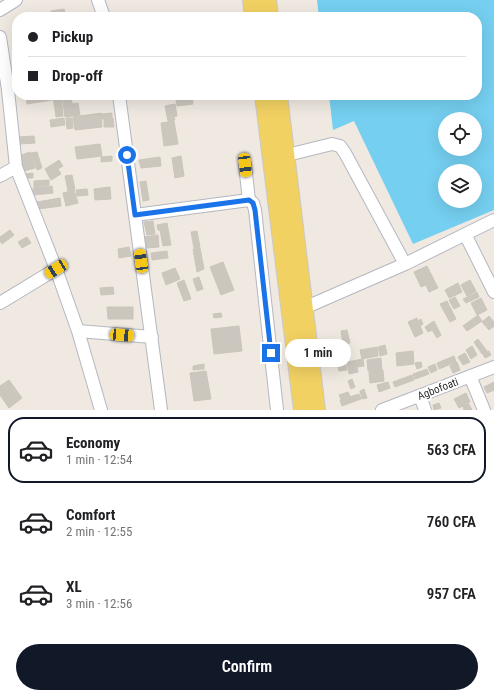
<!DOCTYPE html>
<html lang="en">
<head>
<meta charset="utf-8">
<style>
  :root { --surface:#fff; --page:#f6f6f6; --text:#202124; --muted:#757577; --line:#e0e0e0; --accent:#111827 }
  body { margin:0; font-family:"Roboto Condensed",sans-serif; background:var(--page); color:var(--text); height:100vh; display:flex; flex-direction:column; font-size:15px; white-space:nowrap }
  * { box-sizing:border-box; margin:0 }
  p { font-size:13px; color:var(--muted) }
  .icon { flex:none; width:22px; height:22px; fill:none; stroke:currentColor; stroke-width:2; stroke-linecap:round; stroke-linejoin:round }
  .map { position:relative; height:410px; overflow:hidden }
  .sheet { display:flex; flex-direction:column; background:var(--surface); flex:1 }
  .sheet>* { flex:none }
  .guide { position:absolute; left:12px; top:12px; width:470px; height:88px; border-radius:16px; box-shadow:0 4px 16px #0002; display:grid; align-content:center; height:88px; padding:0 16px; background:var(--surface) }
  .fabs { position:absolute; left:438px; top:112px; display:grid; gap:8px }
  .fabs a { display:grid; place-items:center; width:44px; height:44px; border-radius:50%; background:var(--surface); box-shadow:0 4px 16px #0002; font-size:20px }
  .end { position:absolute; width:18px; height:18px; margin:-9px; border:5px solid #1a73e8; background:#fff; box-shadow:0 0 0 2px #fff }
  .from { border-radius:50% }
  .bubble { position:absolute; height:28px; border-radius:14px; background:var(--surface); box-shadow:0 4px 16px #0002; font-size:13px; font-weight:600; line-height:28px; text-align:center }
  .car { position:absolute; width:12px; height:24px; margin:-12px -6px; border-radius:5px; box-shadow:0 0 3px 1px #0007; background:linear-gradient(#f5c518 24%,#345 0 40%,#f5c518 0 76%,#345 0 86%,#f5c518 0) }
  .guide b { display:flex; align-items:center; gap:14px; height:38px; font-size:15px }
  .guide b+b { border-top:1px solid var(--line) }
  .guide i { width:10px; height:10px; background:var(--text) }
  ul { padding:7px 0 0; list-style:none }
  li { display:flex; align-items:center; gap:12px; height:66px; margin:0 8px 6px; padding:0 8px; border:2px solid transparent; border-radius:16px }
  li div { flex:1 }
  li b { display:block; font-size:15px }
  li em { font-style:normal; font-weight:600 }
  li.on { border-color:var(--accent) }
  li>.icon { width:36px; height:36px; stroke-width:1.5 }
  .primary-button { display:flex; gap:8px; margin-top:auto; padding:8px 16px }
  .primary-button a { flex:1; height:46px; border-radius:24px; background:var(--accent); color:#fff; font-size:16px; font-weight:600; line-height:46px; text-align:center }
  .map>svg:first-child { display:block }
</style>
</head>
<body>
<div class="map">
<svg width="494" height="410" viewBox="0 0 494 410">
  <rect width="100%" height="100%" fill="#efe9e1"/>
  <path fill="#75cff0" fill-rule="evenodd" d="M317 0H494V210L413 244 354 121 333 130 329 95H477V17H319ZM445 119H475V149H445ZM445 171H475V201H445Z"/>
  <path fill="#cbc7bf" stroke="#cbc5ba" d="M64 9 66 17H52L51 11Z
    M26 95H51L52 100 27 104Z
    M53 95H61L63 116 56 117Z
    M62 95H71L72 104 78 103 80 115 65 117Z
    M175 95H192L193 104 177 106Z
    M175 104 177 116 174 117 175 120 168 121 165 106Z
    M101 113 102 127 75 130 73 117Z
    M112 113V118L102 119 101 114Z
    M64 118 65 125 51 127 50 120Z
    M66 118H72L73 128 67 129Z
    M113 118 114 127H104V119Z
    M174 121 178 144 164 146 161 123Z
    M34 136 35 143 19 144 18 137Z
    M100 144 102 156 77 159 75 147Z
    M30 152 35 168 24 171 19 156Z
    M37 152 42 168 37 170 31 153Z
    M112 156V161L101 162V157Z
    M181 156 184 176 175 178 172 158Z
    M160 157 161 166 141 168 139 160Z
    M59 160 63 166 58 169 61 174 51 180 45 169Z
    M33 173V178H26L25 174Z
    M72 175 75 189 68 191 65 176Z
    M49 180V185L34 187V181Z
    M146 181 149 200 143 201 140 182Z
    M52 186 53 193 34 195 33 188Z
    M110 187 111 199 95 200 94 189Z
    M87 189 88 195 77 196 76 190Z
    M74 190 78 203 66 206 63 193Z
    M60 198 61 206 38 209 37 202Z
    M153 221 155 234 147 235 144 222Z
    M167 223 171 245 163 246 160 230H158L157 225Z
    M10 230 14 235 2 244 0 241V237Z
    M197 231 200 247 194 248 191 232Z
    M158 235 159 247 146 248 144 237Z
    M27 237 31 243 22 248 18 242Z
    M129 247 131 256 119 258 118 249Z
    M200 248 204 269 197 272 193 249Z
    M167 251 168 258 152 260 151 253Z
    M223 262 234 290 221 295 210 267Z
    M427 266 438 288 429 292 426 285 421 287 414 272Z
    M175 268 180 279 166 285 162 273Z
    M199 277 203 289 197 291 193 279Z
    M184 280 191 299 184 301 177 283Z
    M470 280 476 291 467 296 461 285Z
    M458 283 462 292 449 298 445 290Z
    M113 287 114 294 101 295 100 288Z
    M477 292 479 297 466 303 463 299Z
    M455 297 460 306 454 309 449 300Z
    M481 298 487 310 477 315 471 303Z
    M447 301 456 319 450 322 440 304Z
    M107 307H133V319H108Z
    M221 313 222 317 214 318 213 314Z
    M478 315 482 321 467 331 463 326Z
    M489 316 494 322V326L489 330 482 322Z
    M417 318 418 321 421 319 423 324 420 326 423 333 415 337 408 322Z
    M434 321 441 335 437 338 432 330 428 332 425 327Z
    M239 326 242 351 214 354 211 329Z
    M347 330 350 343 343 344 341 331Z
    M478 339 487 351 482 354 474 342Z
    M385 345 387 354 380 356 378 347Z
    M472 346 477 355 471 359 466 350Z
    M377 347 378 356 362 359 360 350Z
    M413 351 414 364 397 366 396 353Z
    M489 351 491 355 485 358 483 354Z
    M465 353 470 362 463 365 458 357Z
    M454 356 456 362 439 369 437 363Z
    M381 358 382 370 368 371 367 360Z
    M363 359 364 366 357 367 358 372 349 374 347 362Z
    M345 362 347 370 339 371 337 363Z
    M421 362 422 367 417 369 415 363Z
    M457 362 460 370 453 373 450 366Z
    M204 364V369L193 370V366Z
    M435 364 437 370 431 373 428 367Z
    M427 369 429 374 415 379 413 374Z
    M383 370 384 381 370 383 369 372Z
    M206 371 211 399 194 401 190 373Z
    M412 375 414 380 395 387 393 382Z
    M352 379 355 387 351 389 348 381Z
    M9 380 22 398 9 408 0 395V386Z
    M388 382 390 388 379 392 377 385Z
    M494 382V390L487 393 484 387Z
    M364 389 367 398 362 399 360 391Z
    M348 392 350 396 341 399 339 395Z
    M466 393 470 402 459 408 454 399Z
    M359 394 361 399 342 406 340 400Z
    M439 403 441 408 434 410 433 405Z
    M469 404 472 410H464L463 406Z"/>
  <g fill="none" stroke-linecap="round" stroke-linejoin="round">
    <g stroke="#b4b7c1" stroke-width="14">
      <path id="street" d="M98 0 104 17
        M0 10 16 0
        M0 37 8 90 16 167 56 269 78 331 101 410
        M119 95 161 410
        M279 157 332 144 340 146 345 153 405 264
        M245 165 249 200
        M0 176 16 167
        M135 215 249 200 253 203 255 210 277 410
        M465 234 494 292
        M0 303 56 269
        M304 308 405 264 494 220
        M78 331 152 337
        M470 376 484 410
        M420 396 425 410
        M382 410 494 367"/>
    </g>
    <g stroke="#c9c9c9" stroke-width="20">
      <path id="primary" d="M252 0 254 17
        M267 0 269 17
        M264 95 303 410
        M278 95 316 410"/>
    </g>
    <use href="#street" stroke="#fff" stroke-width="12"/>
    <use href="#primary" stroke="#f2d163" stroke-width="18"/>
  </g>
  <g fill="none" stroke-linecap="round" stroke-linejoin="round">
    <path stroke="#1a73e8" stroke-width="5" d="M127 155 135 215 249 200 253 203 255 210 271 353"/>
  </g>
  <g text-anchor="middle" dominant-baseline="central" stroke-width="4" stroke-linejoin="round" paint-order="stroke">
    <g font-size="11" fill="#2e2e2e" stroke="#fff">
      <text transform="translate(438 389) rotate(-21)">Agbofoati</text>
    </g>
  </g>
</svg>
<div class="fabs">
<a><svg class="icon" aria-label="locate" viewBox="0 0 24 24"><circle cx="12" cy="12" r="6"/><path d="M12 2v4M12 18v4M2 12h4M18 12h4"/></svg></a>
<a><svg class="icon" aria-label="layers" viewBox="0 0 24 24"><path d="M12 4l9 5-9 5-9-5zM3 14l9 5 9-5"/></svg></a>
</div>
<i class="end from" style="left:127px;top:155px"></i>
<i class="end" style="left:271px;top:353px"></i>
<div class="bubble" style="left:285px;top:339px;width:66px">1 min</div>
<i class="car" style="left:245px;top:165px;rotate:173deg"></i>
<i class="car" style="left:141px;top:261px;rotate:352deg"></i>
<i class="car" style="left:56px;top:269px;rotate:238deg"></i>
<i class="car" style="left:122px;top:335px;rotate:94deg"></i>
<div class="guide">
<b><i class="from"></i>Pickup</b>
<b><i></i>Drop-off</b>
</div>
</div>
<section class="sheet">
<ul>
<li class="on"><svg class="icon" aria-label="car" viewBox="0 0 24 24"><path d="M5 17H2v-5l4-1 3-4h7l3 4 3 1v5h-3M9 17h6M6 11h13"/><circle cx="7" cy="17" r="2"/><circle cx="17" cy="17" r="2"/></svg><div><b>Economy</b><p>1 min · 12:54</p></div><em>563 CFA</em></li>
<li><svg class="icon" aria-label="car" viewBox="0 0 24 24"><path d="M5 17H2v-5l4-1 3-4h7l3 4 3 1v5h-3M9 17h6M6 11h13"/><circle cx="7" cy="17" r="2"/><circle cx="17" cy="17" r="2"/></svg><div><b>Comfort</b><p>2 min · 12:55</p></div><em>760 CFA</em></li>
<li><svg class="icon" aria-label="car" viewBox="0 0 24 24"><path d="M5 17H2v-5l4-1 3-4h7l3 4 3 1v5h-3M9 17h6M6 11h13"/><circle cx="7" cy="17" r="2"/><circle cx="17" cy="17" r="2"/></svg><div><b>XL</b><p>3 min · 12:56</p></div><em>957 CFA</em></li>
</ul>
<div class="primary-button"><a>Confirm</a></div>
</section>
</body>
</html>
